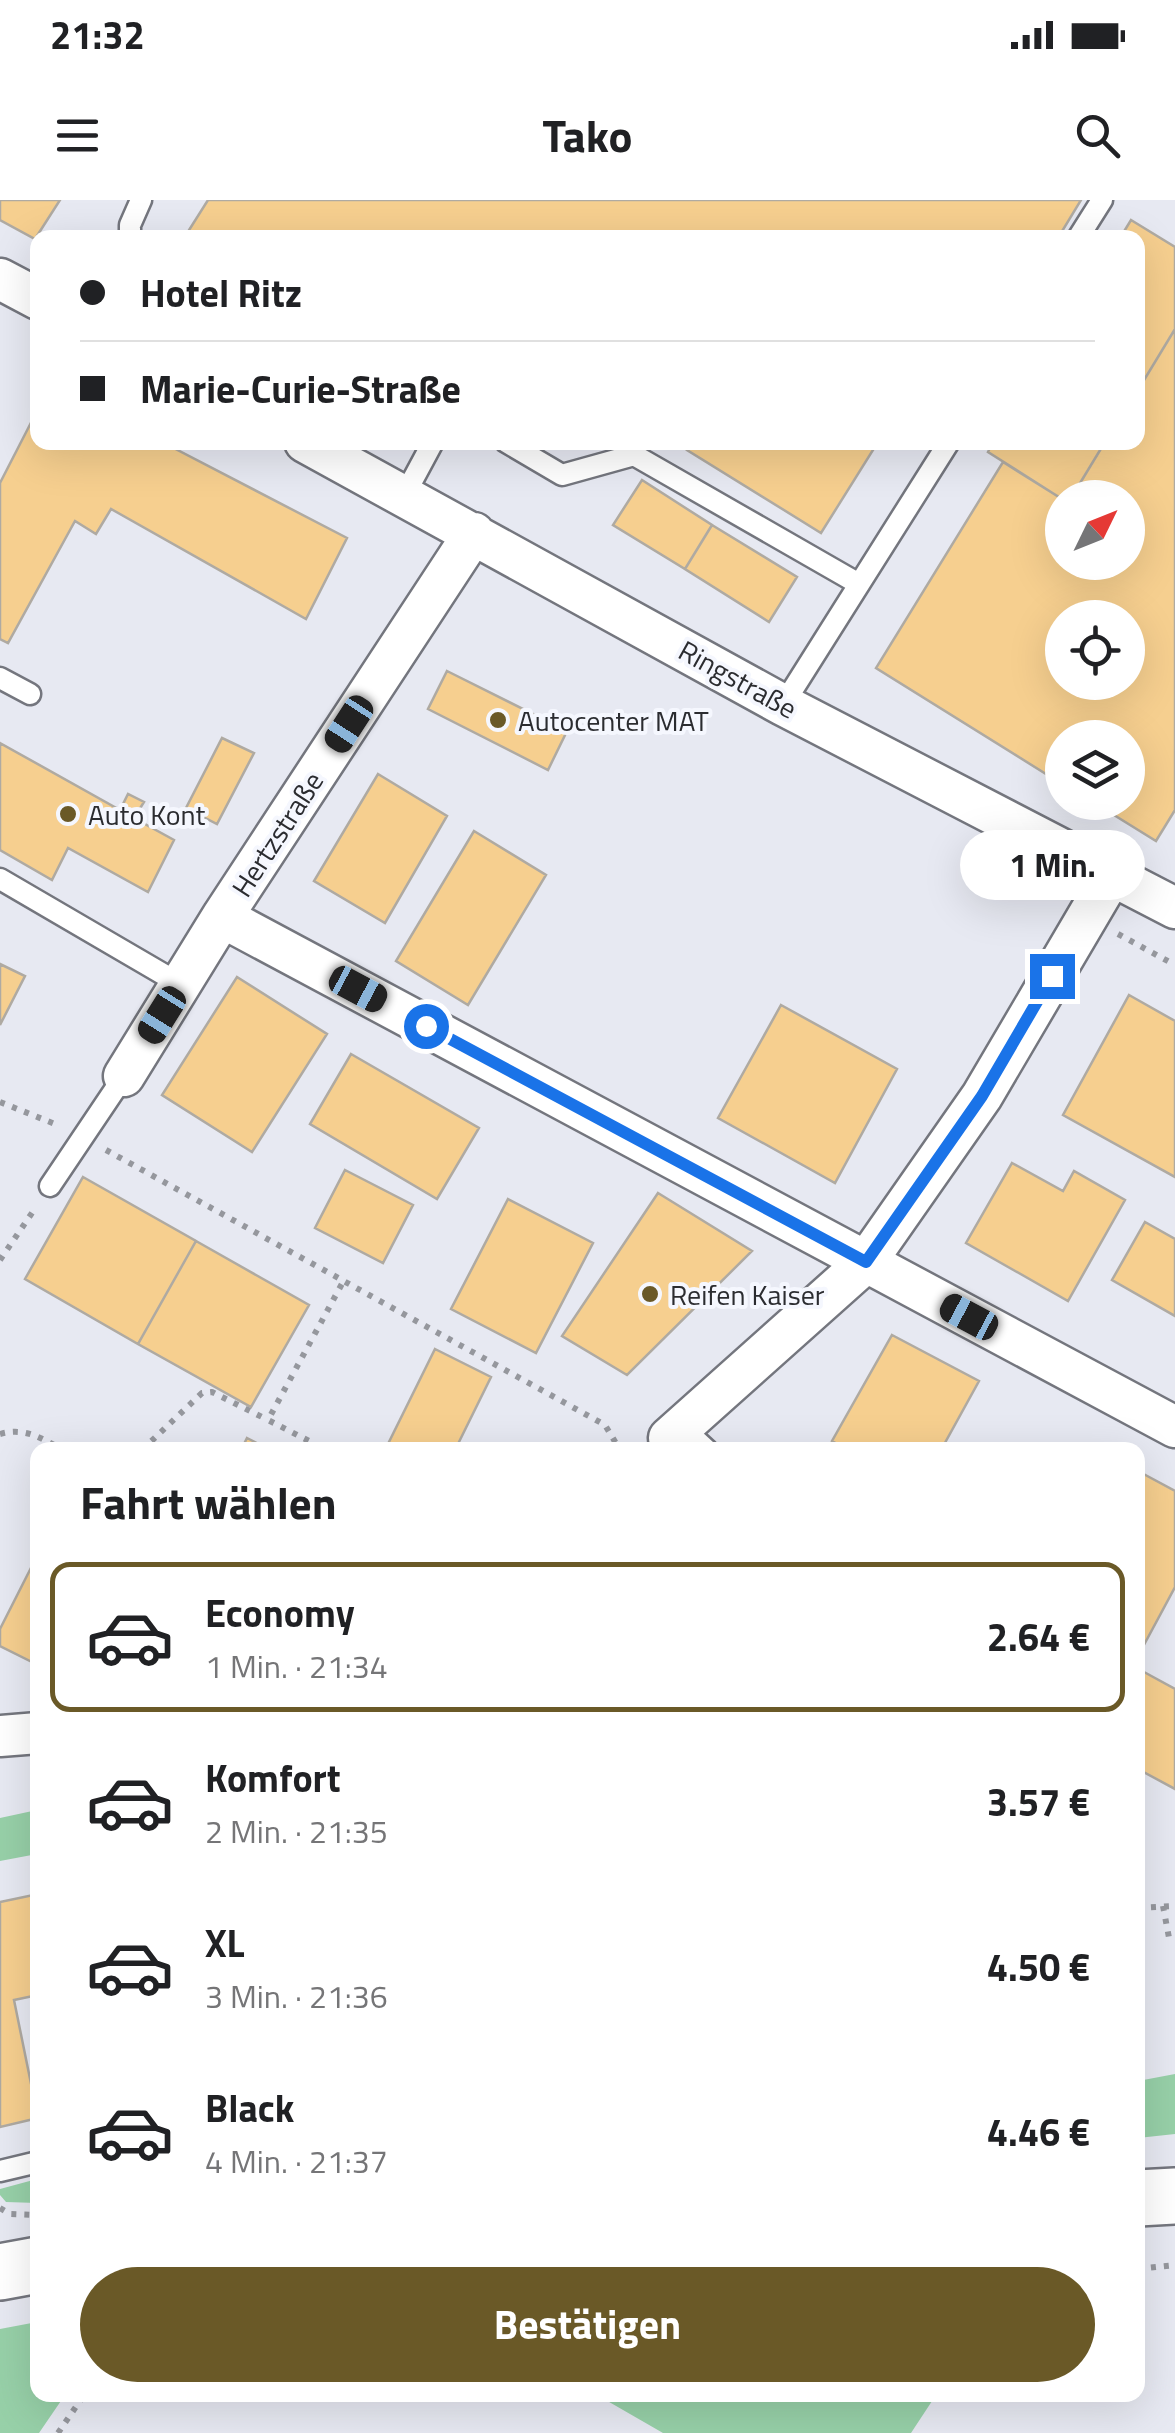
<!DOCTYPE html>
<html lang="de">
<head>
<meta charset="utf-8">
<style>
  :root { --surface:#fff; --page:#f6f6f6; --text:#202124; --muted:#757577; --line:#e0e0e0; --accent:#6a5927 }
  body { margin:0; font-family:"Titillium Web",sans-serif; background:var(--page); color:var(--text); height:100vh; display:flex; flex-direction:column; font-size:38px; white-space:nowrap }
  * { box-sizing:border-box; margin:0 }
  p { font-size:32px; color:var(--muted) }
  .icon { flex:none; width:55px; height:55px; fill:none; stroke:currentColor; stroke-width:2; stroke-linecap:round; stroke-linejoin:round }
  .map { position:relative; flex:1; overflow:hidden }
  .drawer { position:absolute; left:30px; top:1242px; width:1115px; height:960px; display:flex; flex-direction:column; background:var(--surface); border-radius:20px; box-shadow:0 10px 40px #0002 }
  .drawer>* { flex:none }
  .hud { position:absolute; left:30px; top:30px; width:1115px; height:220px; border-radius:20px; box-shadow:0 10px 40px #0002; display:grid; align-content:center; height:220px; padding:0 50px; background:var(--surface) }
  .needle { width:65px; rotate:47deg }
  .tools { position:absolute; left:1045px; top:280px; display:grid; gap:20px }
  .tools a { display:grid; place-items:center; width:100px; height:100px; border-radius:50%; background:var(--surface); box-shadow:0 10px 40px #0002; font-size:50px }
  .end { position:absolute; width:45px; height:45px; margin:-22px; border:12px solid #1a73e8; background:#fff; box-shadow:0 0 0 5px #fff }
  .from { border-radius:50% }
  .bubble { position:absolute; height:70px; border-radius:35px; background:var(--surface); box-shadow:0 10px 40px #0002; font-size:32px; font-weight:700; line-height:70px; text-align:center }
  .car { position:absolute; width:30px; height:60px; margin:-30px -15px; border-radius:12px; box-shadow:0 0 8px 2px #0007; background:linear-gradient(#222 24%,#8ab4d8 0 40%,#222 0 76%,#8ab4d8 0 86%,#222 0) }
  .hud b { display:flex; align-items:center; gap:35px; height:95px; font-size:38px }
  .hud b+b { border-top:2px solid var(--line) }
  .hud i { width:25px; height:25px; background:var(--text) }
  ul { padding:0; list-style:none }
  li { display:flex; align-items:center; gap:30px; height:150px; margin:0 20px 15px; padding:0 30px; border:5px solid transparent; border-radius:20px }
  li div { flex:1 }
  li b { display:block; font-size:38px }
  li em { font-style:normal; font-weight:700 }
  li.on { border-color:var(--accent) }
  li>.icon { width:90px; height:90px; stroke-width:1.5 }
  h2 { padding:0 50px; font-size:45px; line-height:120px }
  .primary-button { display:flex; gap:20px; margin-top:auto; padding:20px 50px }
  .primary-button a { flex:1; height:115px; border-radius:60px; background:var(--accent); color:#fff; font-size:40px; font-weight:700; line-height:115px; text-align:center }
  .status { display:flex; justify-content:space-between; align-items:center; height:70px; padding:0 50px; background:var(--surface); direction:ltr }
  .status svg { height:28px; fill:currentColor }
  header { display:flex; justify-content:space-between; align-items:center; height:130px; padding:0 50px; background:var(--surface); font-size:45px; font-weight:700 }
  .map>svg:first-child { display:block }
</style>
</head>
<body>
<div class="status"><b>21:32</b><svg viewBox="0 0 49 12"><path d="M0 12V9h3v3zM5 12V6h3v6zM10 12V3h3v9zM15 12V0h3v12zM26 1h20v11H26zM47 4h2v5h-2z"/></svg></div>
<header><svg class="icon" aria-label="menu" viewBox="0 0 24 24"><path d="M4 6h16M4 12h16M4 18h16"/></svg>Tako<svg class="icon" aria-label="search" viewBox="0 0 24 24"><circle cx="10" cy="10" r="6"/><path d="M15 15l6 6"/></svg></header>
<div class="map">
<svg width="1175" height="2233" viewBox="0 0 1175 2233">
  <rect width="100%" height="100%" fill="#e7e9f2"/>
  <path fill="#97d0a8" d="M37 1610V1654L0 1661V1618Z
    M1175 1874V1934L1138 1938V1881Z
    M37 1979V2003L6 2002 0 1995V1989Z
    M37 2122 38 2195H65L39 2233H0V2129Z
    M597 2195H936L911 2233H663Z"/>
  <path fill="#f6cf8f" stroke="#afaaa2" stroke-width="2.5" fill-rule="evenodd" d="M0 0H60L35 39 0 20Z
    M208 0H1081L1058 38H184Z
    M1131 20 1175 47V129L1138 190V38H1120Z
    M1175 129V610L1156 641 1093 602H1128V538H1062V584L876 468 1003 262 1062 299V362H1128V298H1071L1105 242H1138V190ZM1062 418H1128V482H1062Z
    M38 209V242H162L347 338 306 419 111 309 96 334 75 321 8 443 0 439V283Z
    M692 242H878L821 333 687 250Z
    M993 242H1105L1071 298 1062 299 988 252Z
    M642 280 712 325 685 369 613 325Z
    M712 325 797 377 769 422 685 369Z
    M447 471 567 531 548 570 428 509Z
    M222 538 254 553 217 624 186 608Z
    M0 543 120 610 128 594 144 602 134 618 174 640 148 692 68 648 52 680 0 650Z
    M378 574 447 616 385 723 314 681Z
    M474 631 546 675 468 805 396 761Z
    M0 764 25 776 0 825Z
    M237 777 327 834 252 952 162 895Z
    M1129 795 1175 821V977L1063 915Z
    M781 805 897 869 835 983 718 918Z
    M351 854 479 928 437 999 310 924Z
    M1012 963 1063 991 1074 971 1125 1000 1068 1101 966 1043Z
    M345 970 413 1005 383 1063 315 1028Z
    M83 977 196 1041 138 1144 25 1079Z
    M658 993 752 1051 627 1175 562 1136Z
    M508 999 593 1043 536 1153 451 1109Z
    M1145 1022 1175 1039V1116L1112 1080Z
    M196 1041 309 1105 251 1207 138 1144Z
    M892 1135 979 1181 941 1250H848L832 1241Z
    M435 1149 491 1177 455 1250H385Z
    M247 1238 270 1250H241Z
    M1138 1271 1175 1291V1387L1138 1456Z
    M38 1354V1465L0 1446V1429Z
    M1144 1472 1175 1489V1589L1138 1569V1485Z
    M38 1694V1795L14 1800 38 1918 0 1927V1702Z"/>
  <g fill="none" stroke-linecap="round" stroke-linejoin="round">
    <g stroke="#74767e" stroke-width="25">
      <path id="lane" d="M130 38V25L141 0
        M1078 38 1102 0
        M506 242 562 275 634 255 859 384
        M404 296 433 242
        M0 478 30 494
        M783 505 949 242
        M0 679 180 784
        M50 986 124 876
        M682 1227 707 1250
        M0 1971 38 1962"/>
    </g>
    <g stroke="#74767e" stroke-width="45">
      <path id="street" d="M0 79 38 99
        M305 242 783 505 1175 708
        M222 717 1175 1227
        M124 876 222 717 474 333
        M669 1238 866 1062 982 896 1112 675
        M0 1536 38 1533"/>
    </g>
    <g stroke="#74767e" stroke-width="60">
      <path id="secondary" d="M1138 1998 1175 1996
        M0 2072 38 2065"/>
    </g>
    <path stroke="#95979d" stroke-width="6" stroke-dasharray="5 8" stroke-linecap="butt" d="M1118 734 1175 765
      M0 902 60 926
      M106 950 605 1225 620 1250
      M0 1060 36 1007
      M0 1234C25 1227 41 1238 63 1250
      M142 1250 202 1193 212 1192 268 1220
      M317 1250 313 1243 268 1220 344 1080
      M1163 1706 1170 1743
      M1138 1708 1175 1706
      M0 2008 10 2014 38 2015
      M1138 2069 1175 2065
      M58 2233 84 2195"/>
    <use href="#lane" stroke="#fff" stroke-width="20"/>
    <use href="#street" stroke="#fff" stroke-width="40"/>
    <use href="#secondary" stroke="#fff" stroke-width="55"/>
  </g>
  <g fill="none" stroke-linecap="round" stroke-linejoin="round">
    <path stroke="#1a73e8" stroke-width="12" d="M426 826 866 1062 982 896 1052 776"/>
  </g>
  <g fill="#6a5927" stroke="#f5f7fe" stroke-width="4">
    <circle cx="498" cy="520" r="10"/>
    <circle cx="68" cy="614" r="10"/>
    <circle cx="650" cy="1094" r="10"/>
  </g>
  <g text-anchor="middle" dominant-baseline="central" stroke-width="8" stroke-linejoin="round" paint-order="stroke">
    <g font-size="28" fill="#2b2c30" stroke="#f5f7fe">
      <text transform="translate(738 479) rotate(29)">Ringstraße</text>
      <text transform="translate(277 634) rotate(-57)">Hertzstraße</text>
    </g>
    <g font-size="28" fill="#2b2c30" stroke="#f5f7fe" text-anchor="start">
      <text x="518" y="520">Autocenter MAT</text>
      <text x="88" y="614">Auto Kont</text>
      <text x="670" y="1094">Reifen Kaiser</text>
    </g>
  </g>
</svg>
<div class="tools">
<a><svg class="needle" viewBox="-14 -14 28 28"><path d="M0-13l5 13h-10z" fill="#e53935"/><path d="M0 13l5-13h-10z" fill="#757577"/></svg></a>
<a><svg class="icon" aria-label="locate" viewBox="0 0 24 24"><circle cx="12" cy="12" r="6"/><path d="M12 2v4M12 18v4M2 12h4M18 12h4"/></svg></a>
<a><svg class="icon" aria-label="layers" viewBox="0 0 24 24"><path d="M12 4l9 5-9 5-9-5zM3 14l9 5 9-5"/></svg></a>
</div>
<i class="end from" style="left:426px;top:826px"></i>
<i class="end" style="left:1052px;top:776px"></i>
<div class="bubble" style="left:960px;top:630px;width:185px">1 Min.</div>
<i class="car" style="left:349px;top:524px;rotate:213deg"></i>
<i class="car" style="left:358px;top:789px;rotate:118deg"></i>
<i class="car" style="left:162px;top:815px;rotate:212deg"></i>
<i class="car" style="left:969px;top:1117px;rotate:298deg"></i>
<div class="hud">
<b><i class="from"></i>Hotel Ritz</b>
<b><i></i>Marie-Curie-Straße</b>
</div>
<section class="drawer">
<h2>Fahrt wählen</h2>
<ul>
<li class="on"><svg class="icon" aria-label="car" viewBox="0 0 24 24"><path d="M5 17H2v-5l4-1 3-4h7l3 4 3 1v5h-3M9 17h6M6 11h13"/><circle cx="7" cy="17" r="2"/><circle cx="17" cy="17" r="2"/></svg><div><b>Economy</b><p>1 Min. · 21:34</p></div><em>2.64 €</em></li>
<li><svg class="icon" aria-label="car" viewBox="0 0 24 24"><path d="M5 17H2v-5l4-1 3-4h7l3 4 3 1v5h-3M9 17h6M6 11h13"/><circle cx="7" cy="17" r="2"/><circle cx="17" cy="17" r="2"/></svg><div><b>Komfort</b><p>2 Min. · 21:35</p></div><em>3.57 €</em></li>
<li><svg class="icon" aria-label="car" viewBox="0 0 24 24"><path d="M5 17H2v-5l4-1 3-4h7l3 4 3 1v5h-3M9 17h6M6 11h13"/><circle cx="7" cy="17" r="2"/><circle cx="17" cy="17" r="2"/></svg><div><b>XL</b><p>3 Min. · 21:36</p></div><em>4.50 €</em></li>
<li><svg class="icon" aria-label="car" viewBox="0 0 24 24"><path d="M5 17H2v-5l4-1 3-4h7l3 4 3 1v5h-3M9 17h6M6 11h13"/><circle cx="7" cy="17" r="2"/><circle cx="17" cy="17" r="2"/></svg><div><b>Black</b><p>4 Min. · 21:37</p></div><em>4.46 €</em></li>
</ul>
<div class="primary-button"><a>Bestätigen</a></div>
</section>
</div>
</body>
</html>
